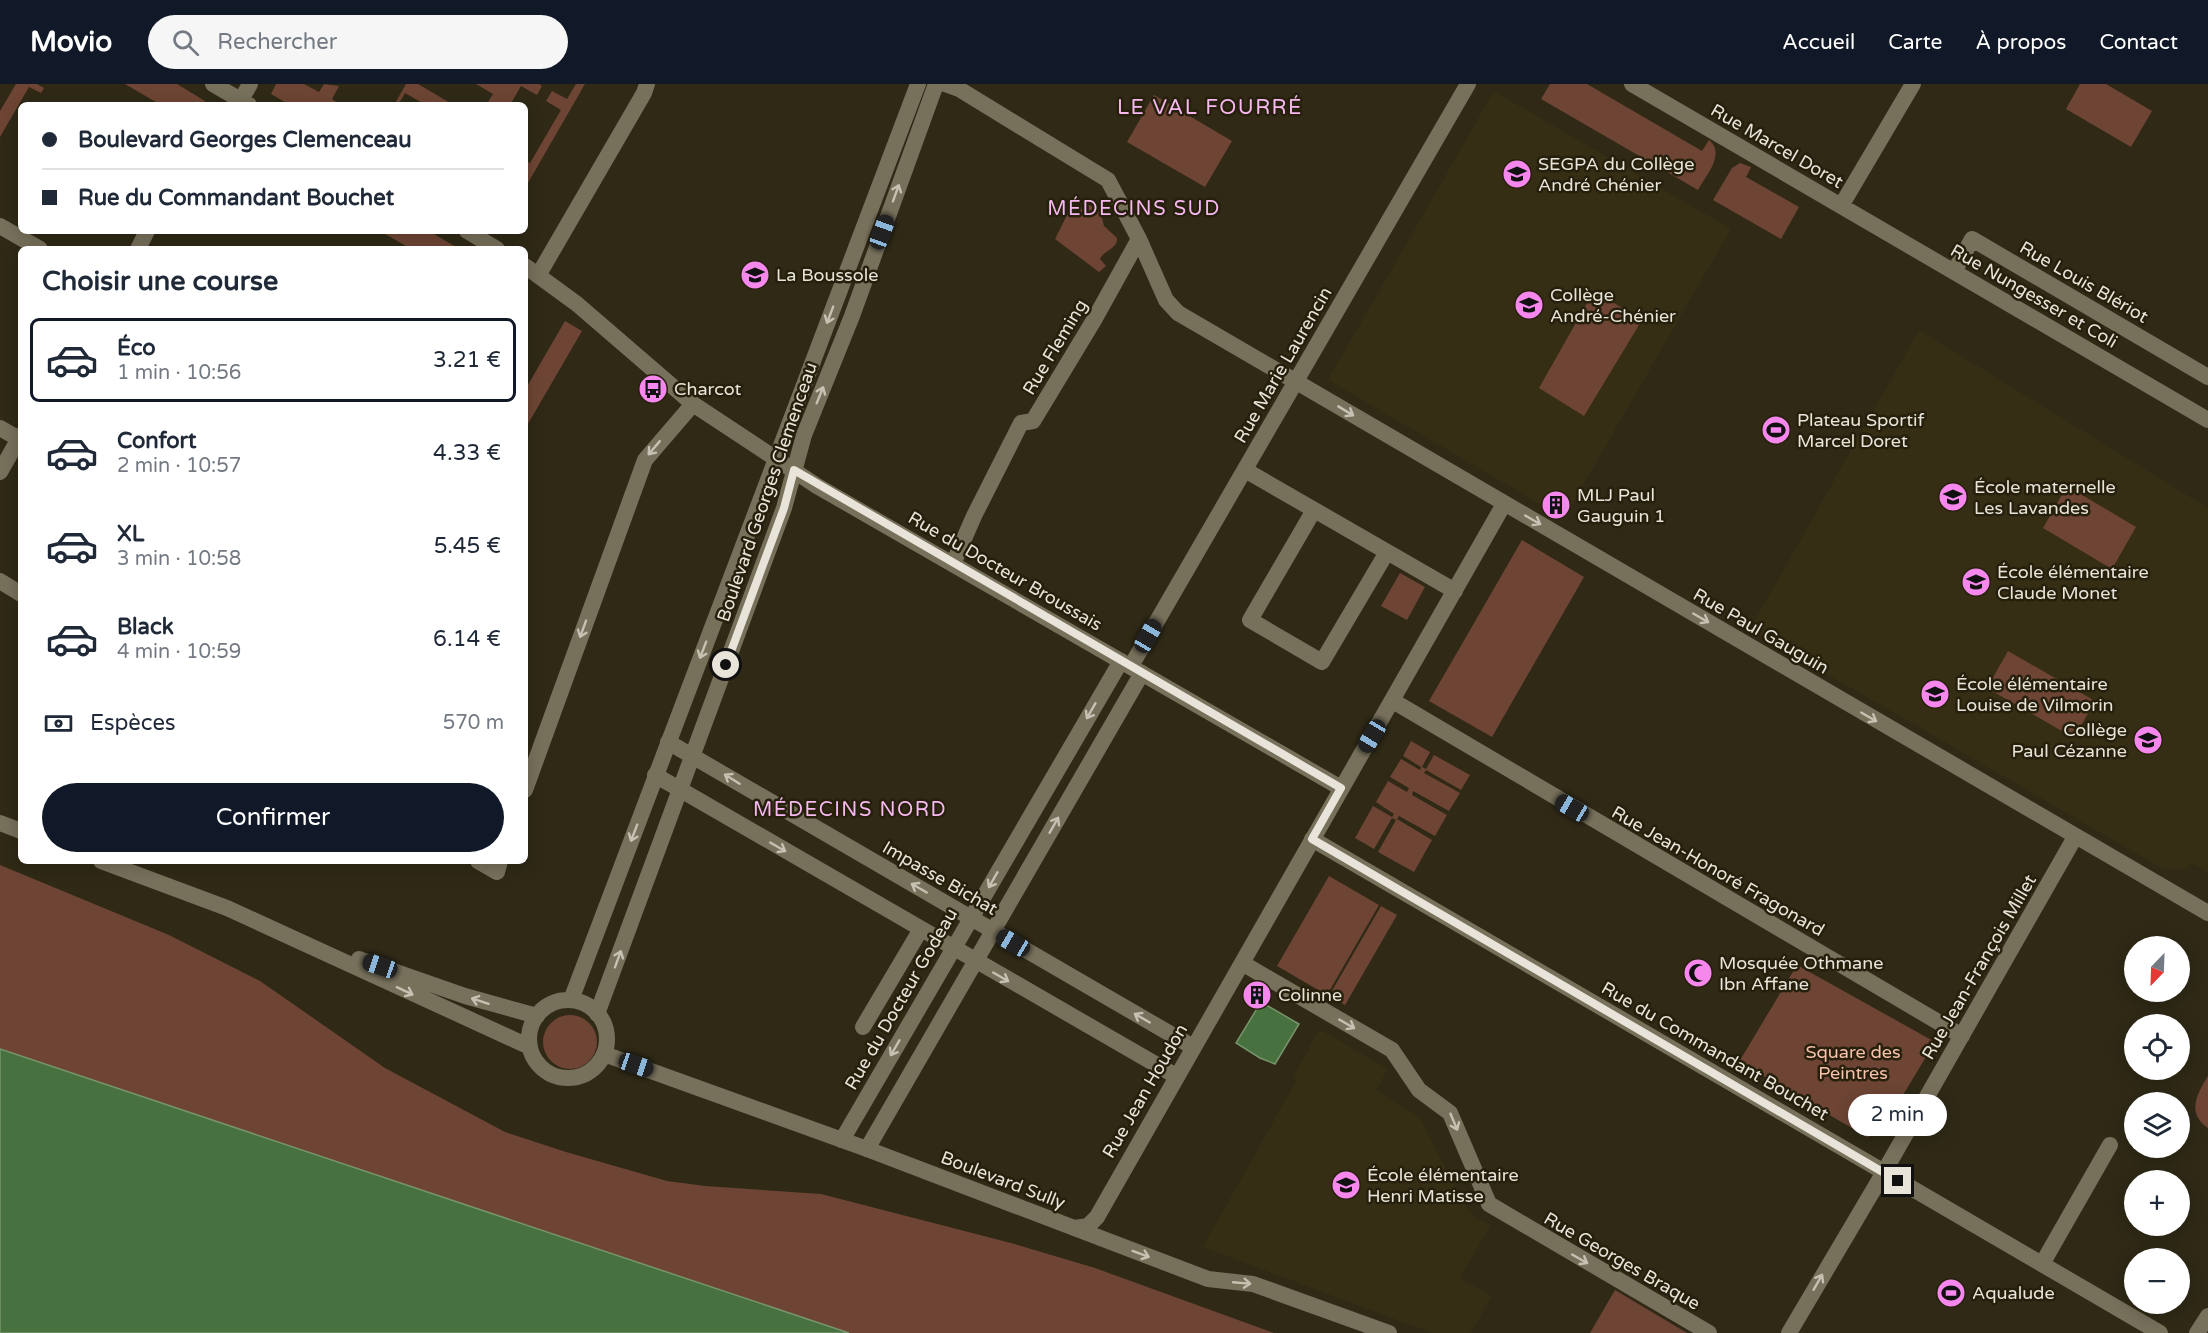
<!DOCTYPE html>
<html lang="fr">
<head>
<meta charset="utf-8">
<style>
  :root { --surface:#fff; --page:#f6f6f7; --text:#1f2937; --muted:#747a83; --line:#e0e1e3; --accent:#111827 }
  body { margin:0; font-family:"Varela Round",sans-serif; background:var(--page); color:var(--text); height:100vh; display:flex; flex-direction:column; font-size:22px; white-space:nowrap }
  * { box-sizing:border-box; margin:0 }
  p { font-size:20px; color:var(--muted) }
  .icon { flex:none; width:33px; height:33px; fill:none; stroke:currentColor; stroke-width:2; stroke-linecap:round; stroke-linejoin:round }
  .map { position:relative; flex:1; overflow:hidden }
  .details { position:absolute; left:18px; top:162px; width:510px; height:618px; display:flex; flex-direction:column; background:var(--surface); border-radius:9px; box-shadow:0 3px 15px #0003 }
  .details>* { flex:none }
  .top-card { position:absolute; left:18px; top:18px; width:510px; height:132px; border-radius:9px; box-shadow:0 3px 15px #0003; display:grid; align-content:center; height:132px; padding:0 24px; background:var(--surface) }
  .needle { width:39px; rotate:203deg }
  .controls { position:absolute; left:2124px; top:852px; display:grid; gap:12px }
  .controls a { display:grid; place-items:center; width:66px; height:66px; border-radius:50%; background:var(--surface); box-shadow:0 3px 15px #0003; font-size:30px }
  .end { position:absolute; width:27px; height:27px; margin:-14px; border:8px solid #e8e4d9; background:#111; box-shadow:0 0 0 3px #111 }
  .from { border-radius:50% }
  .bubble { position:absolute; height:42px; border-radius:21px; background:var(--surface); box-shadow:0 3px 15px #0003; font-size:20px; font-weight:600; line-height:42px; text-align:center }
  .car { position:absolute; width:18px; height:36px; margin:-18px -9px; border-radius:8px; box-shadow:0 0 4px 2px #0007; background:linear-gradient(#222 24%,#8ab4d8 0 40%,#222 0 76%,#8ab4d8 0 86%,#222 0) }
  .top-card b { display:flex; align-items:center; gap:21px; height:57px; font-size:22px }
  .top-card b+b { border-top:2px solid var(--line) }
  .top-card i { width:15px; height:15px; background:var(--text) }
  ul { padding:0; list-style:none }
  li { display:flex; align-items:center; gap:18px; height:84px; margin:0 12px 9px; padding:0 12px; border:3px solid transparent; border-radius:9px }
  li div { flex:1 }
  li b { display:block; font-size:22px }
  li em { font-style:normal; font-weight:600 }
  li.selected { border-color:var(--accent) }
  li>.icon { width:54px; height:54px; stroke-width:1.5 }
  h2 { padding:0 24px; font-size:27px; line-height:72px }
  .pay { display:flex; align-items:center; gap:15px; height:66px; padding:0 24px; font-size:22px }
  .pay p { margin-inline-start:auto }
  .primary-button { display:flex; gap:12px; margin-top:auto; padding:12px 24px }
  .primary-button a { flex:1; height:69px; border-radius:36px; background:var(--accent); color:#fff; font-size:24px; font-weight:600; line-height:69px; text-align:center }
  header { display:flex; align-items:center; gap:36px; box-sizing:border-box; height:84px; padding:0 30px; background:var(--accent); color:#fff }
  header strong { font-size:28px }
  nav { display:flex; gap:33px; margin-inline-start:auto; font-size:21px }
  .search { width:420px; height:54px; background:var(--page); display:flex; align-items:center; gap:15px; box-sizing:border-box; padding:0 21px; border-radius:33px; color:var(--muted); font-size:22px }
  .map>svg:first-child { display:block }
</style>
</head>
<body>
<header>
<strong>Movio</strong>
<div class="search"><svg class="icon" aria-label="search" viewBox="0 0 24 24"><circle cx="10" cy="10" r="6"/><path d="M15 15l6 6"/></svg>Rechercher</div>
<nav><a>Accueil</a><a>Carte</a><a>À propos</a><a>Contact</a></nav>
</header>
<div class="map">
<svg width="2208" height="1249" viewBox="0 0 2208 1249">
  <rect width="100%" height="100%" fill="#2f2916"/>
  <path fill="#362e14" d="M1494 7 1731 145 1564 434 1328 296Z
    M1919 246 2208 424V789L2191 779 2187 785H2163L1750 545Z
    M1319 945 1388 985 1376 1006 1420 1034 1464 1120 1476 1134 1491 1141 1460 1194 1492 1212 1471 1249H1432L1203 1163 1296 997 1293 994Z"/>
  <path fill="#6e4534" d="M16 0H37L44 4 41 9 29 3 0 53V27Z
    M125 0H177L205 17 203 21H161Z
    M276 0H304L319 8 324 0 339 2 332 15 341 21H290L271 10Z
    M406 0H418L452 20 426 21 405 9 398 21H394Z
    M476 0H539L542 2 537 11 521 2 510 21H486L493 10Z
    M576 0H585L525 104V77L530 79 561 26 546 17 552 7 567 15Z
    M1550 0H1587L1702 67 1709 56C1726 70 1706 91 1698 106L1541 15Z
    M2080 0H2106L2152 27 2131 63 2066 25Z
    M1154 11 1232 57 1205 103 1127 58Z
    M1740 79 1751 83 1746 93 1799 123 1781 155 1713 116 1732 84Z
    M1089 121 1100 126 1104 142 1117 154C1118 165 1104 166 1100 175L1106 182 1099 188 1055 155 1069 127Z
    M380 147H429L456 163 455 165H411Z
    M1594 207 1642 236 1584 332 1539 304Z
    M565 237 582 247 525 345V306Z
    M2067 402 2136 443 2112 485 2043 444Z
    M1522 456 1584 493 1492 653 1429 617Z
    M1400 489 1425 503 1407 536 1381 522Z
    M2008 567 2095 617 2074 654 1987 604Z
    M1411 657 1430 668 1422 683 1426 685 1434 671 1470 691 1461 706 1426 686 1424 689 1460 709 1449 727 1413 707 1412 711 1447 731 1435 752 1399 732 1397 735 1432 756 1414 788 1378 768 1396 736 1392 734 1374 765 1355 754 1373 722 1392 733 1394 730 1376 718 1388 697 1407 708 1409 704 1390 693 1401 675 1420 686 1421 683 1403 672Z
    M0 781 169 851 260 897 385 984 505 1048 566 1068 667 1097 705 1102 821 1110 1011 1159 1095 1184 1274 1249H849L0 965Z
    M1329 792 1379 821 1327 911 1277 882Z
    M1381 822 1397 831 1345 921 1329 912Z
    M1797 881 1935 958 1880 1049 1867 1053 1739 978Z
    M543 958a27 27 0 1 1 54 0a27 27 0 1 1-54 0Z
    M2208 992V1044C2186 1029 2197 1010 2208 992Z
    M1615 1206 1687 1249H1590Z"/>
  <path fill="#47713e" stroke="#77946c" stroke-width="1.5" d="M1261 918 1299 940 1275 980 1260 974 1236 959Z
    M0 965 849 1249H0Z"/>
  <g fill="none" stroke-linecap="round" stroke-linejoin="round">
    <path stroke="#77705b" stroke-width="16" d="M213 0 249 21
      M945 0 959 5 1108 96 1139 155 1166 216 1178 229 2208 829
      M1632 0 2208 336
      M241 16 250 0
      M1841 122 1913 0
      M0 142 40 165
      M467 147 497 165
      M138 165 147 147
      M525 182 577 220 693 320 817 402 1341 704
      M1954 188 1972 155 2208 293
      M539 190 644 9 647 0
      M0 344 19 355
      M1245 386 1455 507
      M0 388 21 351
      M1314 426 1250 536 1322 578 1387 468
      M953 480 974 432 1021 339 1033 337 1094 236 1139 155
      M0 497 21 510
      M1131 582 1468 0
      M1393 617 1962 952
      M668 658 1193 963
      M655 691 1176 992
      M525 706 645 376 693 320
      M1312 755 1884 1088 2075 753
      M478 777 497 788 500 777
      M1242 879 1392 966 1419 1006 1450 1029 1489 1120 1709 1249
      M863 943 921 845
      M842 1056 1121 577
      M867 1065 1142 589
      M1075 1144 1088 1142 1097 1133 1504 420
      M2042 1180 2110 1061"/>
    <path stroke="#77705b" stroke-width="16" d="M604 970 867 1065 1208 1195 1253 1200 1389 1249
      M1789 1249 1884 1088 2160 1249
      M2197 1249 2208 1232"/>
    <path stroke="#77705b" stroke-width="16" d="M0 739 21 747
      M101 777 227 824 530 963
      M359 875 465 912 537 932
      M571 916 918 0
      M529 955a39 39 0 1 1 78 0a39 39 0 1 1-78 0Z
      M597 930 784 424 804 351 852 232 936 0"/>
  </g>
  <defs><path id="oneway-shaft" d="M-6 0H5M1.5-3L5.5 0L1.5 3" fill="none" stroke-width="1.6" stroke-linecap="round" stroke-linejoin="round" transform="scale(1.5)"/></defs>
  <g stroke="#c6c1b3">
    <use href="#oneway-shaft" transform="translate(896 109) rotate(-70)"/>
    <use href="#oneway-shaft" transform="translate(830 231) rotate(111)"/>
    <use href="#oneway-shaft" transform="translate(820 311) rotate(-68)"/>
    <use href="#oneway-shaft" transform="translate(1346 327) rotate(31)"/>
    <use href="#oneway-shaft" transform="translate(654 364) rotate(130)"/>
    <use href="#oneway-shaft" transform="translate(1533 436) rotate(30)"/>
    <use href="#oneway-shaft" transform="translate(1701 534) rotate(30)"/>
    <use href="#oneway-shaft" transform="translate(583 545) rotate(110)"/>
    <use href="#oneway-shaft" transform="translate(703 566) rotate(111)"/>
    <use href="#oneway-shaft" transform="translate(1091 627) rotate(120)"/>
    <use href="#oneway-shaft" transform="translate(1869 633) rotate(30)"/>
    <use href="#oneway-shaft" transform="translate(732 695) rotate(-148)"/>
    <use href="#oneway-shaft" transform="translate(1054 741) rotate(-60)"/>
    <use href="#oneway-shaft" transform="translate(634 749) rotate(111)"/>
    <use href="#oneway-shaft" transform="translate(778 763) rotate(30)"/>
    <use href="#oneway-shaft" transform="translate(993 796) rotate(120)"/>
    <use href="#oneway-shaft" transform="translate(919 804) rotate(-150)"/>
    <use href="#oneway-shaft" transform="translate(618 875) rotate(-70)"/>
    <use href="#oneway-shaft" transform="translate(1001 893) rotate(30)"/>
    <use href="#oneway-shaft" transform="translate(405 907) rotate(25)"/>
    <use href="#oneway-shaft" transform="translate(480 917) rotate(-162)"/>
    <use href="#oneway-shaft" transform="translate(1142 934) rotate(-150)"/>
    <use href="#oneway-shaft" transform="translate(1347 940) rotate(30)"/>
    <use href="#oneway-shaft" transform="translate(895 964) rotate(120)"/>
    <use href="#oneway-shaft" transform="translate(1454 1038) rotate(67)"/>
    <use href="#oneway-shaft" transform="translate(1141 1170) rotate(20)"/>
    <use href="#oneway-shaft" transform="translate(1580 1175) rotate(30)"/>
    <use href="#oneway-shaft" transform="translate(1818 1198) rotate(-60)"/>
    <use href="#oneway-shaft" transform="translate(1242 1199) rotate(5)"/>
  </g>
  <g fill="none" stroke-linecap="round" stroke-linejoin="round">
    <path stroke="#e8e4d9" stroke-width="8" d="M726 581 784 424 794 386 1341 704 1312 755 1898 1097"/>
  </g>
  <defs>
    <g id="school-disc" transform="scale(1.5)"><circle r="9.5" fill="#f688ed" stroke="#251f0c"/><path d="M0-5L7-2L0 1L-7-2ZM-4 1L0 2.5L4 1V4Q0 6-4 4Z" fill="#111"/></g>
    <g id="bus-disc" transform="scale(1.5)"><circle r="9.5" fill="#f688ed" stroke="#251f0c"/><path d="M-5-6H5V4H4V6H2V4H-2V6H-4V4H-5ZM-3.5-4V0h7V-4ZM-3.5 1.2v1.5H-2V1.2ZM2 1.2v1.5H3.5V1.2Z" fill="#111"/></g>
    <g id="stadium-disc" transform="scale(1.5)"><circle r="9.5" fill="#f688ed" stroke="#251f0c"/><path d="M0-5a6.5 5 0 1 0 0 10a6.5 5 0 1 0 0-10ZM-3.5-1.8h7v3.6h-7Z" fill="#111"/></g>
    <g id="building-disc" transform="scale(1.5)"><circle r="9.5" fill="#f688ed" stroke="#251f0c"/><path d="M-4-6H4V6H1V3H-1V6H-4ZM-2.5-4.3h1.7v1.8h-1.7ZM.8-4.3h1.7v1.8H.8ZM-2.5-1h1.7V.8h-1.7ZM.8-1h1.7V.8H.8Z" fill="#111"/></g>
    <g id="mosque-disc" transform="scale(1.5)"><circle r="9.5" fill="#f688ed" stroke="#251f0c"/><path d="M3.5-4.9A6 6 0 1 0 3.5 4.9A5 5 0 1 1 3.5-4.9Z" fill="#111"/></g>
  </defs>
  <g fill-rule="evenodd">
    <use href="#school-disc" x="1517" y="90"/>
    <use href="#school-disc" x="755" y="191"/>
    <use href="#school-disc" x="1529" y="221"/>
    <use href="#bus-disc" x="653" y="305"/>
    <use href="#stadium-disc" x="1776" y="346"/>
    <use href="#school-disc" x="1953" y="413"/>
    <use href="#building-disc" x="1556" y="421"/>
    <use href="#school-disc" x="1976" y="498"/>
    <use href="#school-disc" x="1935" y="610"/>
    <use href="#school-disc" x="2148" y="656"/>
    <use href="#mosque-disc" x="1698" y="889"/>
    <use href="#building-disc" x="1257" y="911"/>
    <use href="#school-disc" x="1346" y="1101"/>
    <use href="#stadium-disc" x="1951" y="1209"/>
  </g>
  <g text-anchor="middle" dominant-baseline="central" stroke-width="5" stroke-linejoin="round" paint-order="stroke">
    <g font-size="18" fill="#e8e4d9" stroke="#251f0c">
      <text transform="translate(1777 62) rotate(30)">Rue Marcel Doret</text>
      <text transform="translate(2084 198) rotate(30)">Rue Louis Blériot</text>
      <text transform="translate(2034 212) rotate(30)">Rue Nungesser et Coli</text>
      <text transform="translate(1055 263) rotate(-59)">Rue Fleming</text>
      <text transform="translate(1283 281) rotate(-60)">Rue Marie Laurencin</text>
      <text transform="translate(767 408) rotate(-71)">Boulevard Georges Clemenceau</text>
      <text transform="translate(1005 487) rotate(30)">Rue du Docteur Broussais</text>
      <text transform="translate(1761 547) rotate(30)">Rue Paul Gauguin</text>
      <text transform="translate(1718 787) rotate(30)">Rue Jean-Honoré Fragonard</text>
      <text transform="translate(940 794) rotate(30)">Impasse Bichat</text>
      <text transform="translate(1979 883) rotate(-60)">Rue Jean-François Millet</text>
      <text transform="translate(901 915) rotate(-60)">Rue du Docteur Godeau</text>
      <text transform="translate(1715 967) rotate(30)">Rue du Commandant Bouchet</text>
      <text transform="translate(1145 1007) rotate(-60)">Rue Jean Houdon</text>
      <text transform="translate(1003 1096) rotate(21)">Boulevard Sully</text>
      <text transform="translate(1622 1177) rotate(30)">Rue Georges Braque</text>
    </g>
    <g font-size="18" fill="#e8e4d9" stroke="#251f0c" text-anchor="start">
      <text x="1538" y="80">SEGPA du Collège<tspan x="1538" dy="21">André Chénier</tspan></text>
      <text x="776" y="191">La Boussole</text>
      <text x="1550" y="211">Collège<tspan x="1550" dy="21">André-Chénier</tspan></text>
      <text x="674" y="305">Charcot</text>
      <text x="1797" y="336">Plateau Sportif<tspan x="1797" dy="21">Marcel Doret</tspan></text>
      <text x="1974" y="403">École maternelle<tspan x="1974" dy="21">Les Lavandes</tspan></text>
      <text x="1577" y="411">MLJ Paul<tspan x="1577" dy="21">Gauguin 1</tspan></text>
      <text x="1997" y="488">École élémentaire<tspan x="1997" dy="21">Claude Monet</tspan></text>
      <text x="1956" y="600">École élémentaire<tspan x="1956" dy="21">Louise de Vilmorin</tspan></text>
      <text x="2127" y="646" text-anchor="end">Collège<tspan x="2127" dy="21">Paul Cézanne</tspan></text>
      <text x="1719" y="879">Mosquée Othmane<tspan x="1719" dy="21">Ibn Affane</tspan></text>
      <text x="1278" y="911">Colinne</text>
      <text x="1367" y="1091">École élémentaire<tspan x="1367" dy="21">Henri Matisse</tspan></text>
      <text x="1972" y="1209">Aqualude</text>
    </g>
    <g font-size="18" fill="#f9c1aa" stroke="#251f0c">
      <text x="1853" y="968">Square des<tspan x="1853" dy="21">Peintres</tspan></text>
    </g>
    <g font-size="20" letter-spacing="1.5" fill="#f6b8ef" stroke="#251f0c">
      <text x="1134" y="125">MÉDECINS SUD</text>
      <text x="850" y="726">MÉDECINS NORD</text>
    </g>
    <g font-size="21" letter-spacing="1.5" fill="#f6b8ef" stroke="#251f0c">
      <text x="1210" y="23">LE VAL FOURRÉ</text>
    </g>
  </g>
</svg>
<div class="controls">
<a><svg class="needle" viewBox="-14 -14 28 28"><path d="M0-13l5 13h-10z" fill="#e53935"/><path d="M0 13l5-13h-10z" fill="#747a83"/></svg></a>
<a><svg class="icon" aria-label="locate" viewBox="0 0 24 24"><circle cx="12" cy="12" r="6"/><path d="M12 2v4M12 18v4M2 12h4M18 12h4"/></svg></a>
<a><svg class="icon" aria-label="layers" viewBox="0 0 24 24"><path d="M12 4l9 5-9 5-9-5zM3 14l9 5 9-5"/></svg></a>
<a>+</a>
<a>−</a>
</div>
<i class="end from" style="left:726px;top:581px"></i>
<i class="end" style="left:1898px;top:1097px"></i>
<div class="bubble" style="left:1848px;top:1010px;width:99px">2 min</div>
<i class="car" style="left:882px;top:148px;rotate:20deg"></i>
<i class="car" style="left:1148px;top:552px;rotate:30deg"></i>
<i class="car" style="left:1372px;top:652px;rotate:211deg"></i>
<i class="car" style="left:1572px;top:724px;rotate:300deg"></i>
<i class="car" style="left:1013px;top:859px;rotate:300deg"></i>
<i class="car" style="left:380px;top:882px;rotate:289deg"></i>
<i class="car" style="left:636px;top:981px;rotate:109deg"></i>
<div class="top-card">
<b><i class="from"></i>Boulevard Georges Clemenceau</b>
<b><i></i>Rue du Commandant Bouchet</b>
</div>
<section class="details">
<h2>Choisir une course</h2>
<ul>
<li class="selected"><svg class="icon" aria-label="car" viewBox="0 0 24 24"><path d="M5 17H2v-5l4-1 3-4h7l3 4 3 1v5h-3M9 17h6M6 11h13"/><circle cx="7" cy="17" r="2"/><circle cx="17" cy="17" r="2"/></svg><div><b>Éco</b><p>1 min · 10:56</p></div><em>3.21 €</em></li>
<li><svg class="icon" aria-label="car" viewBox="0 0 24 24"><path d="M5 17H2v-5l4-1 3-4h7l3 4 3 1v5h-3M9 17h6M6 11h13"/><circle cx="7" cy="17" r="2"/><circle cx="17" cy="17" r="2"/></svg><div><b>Confort</b><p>2 min · 10:57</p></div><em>4.33 €</em></li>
<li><svg class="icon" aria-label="car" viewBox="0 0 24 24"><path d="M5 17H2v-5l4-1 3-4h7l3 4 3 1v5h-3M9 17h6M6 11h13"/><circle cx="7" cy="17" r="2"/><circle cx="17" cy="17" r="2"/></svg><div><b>XL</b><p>3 min · 10:58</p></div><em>5.45 €</em></li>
<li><svg class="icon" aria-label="car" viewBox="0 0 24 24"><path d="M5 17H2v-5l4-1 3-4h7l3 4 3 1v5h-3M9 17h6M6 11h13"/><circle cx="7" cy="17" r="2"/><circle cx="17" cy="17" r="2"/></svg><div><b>Black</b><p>4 min · 10:59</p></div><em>6.14 €</em></li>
</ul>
<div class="pay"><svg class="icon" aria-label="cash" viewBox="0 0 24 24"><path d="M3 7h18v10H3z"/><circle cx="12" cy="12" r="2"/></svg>Espèces<p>570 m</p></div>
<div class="primary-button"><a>Confirmer</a></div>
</section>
</div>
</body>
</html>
